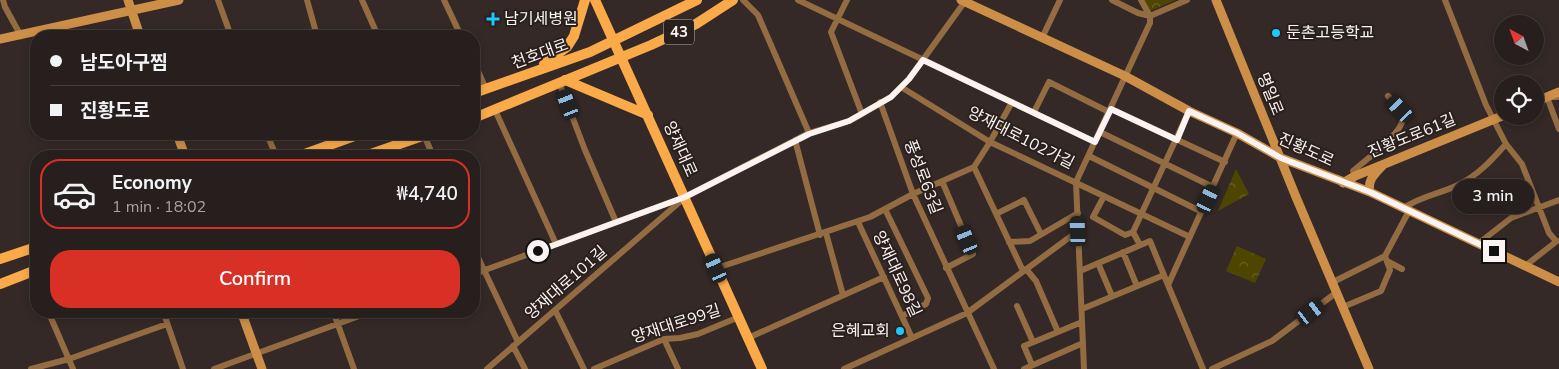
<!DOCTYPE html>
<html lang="en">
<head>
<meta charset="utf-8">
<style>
  :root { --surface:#271f1d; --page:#332c2a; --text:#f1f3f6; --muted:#a4a2a4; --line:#433d3b; --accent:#d93025 }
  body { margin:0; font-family:"Nunito Sans","Noto Sans KR",sans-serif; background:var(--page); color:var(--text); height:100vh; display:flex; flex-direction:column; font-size:19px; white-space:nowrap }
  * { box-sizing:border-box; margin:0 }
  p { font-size:16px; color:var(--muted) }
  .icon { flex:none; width:28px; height:28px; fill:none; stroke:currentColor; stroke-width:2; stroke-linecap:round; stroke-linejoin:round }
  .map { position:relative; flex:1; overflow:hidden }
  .details { position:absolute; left:30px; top:150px; width:450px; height:168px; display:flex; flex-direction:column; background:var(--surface); border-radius:20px; box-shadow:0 2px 8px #0003,0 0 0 1px var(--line) }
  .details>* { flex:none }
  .top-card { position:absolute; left:30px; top:30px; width:450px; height:110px; border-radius:20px; box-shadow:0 2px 8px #0003,0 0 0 1px var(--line); display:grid; align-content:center; height:110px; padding:0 20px; background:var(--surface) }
  .needle { width:32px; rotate:319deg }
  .buttons { position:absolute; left:1494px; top:15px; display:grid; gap:10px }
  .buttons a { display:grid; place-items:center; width:50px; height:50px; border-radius:50%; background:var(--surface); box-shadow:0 2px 8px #0003,0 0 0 1px var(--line); font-size:25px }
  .end { position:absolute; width:22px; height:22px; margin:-11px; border:6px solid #faf3f1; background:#111; box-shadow:0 0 0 2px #111 }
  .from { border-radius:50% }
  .bubble { position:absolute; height:35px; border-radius:18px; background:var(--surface); box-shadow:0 2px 8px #0003,0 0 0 1px var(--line); font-size:16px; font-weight:600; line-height:35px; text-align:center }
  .car { position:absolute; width:15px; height:30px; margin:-15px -8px; border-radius:6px; box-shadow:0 0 4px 1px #0007; background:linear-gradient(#222 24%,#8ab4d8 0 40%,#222 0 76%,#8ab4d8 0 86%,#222 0) }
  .top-card b { display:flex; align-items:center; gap:18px; height:48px; font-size:19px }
  .top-card b+b { border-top:1px solid var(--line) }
  .top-card i { width:12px; height:12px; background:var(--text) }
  ul { padding:9px 0 0; list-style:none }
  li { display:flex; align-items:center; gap:15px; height:70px; margin:0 10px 8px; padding:0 10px; border:2px solid transparent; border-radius:20px }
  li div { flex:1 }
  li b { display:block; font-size:19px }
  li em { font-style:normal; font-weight:600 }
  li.selected { border-color:var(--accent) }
  li>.icon { width:45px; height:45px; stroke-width:1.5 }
  .action { display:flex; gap:10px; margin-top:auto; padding:10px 20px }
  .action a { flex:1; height:58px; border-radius:20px; background:var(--accent); color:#fff; font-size:20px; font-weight:600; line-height:58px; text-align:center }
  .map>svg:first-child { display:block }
</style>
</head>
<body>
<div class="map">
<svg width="1559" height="369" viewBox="0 0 1559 369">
  <defs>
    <pattern id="park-crowns" width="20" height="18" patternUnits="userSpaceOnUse" patternTransform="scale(1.25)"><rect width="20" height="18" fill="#4e4600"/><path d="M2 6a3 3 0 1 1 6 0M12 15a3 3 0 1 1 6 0" fill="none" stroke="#686126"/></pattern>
  </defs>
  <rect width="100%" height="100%" fill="#342927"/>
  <path fill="url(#park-crowns)" d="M1143 0H1176L1150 11Z
    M1236 169 1249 194 1218 211Z
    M1237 246 1266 259 1255 283 1226 271Z"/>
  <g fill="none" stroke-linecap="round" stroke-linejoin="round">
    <path stroke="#936c42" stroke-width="6" d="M3 0 5 7 21 36
      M218 0 231 36
      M307 0 317 36
      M362 0 378 36
      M444 0 461 36
      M743 0 758 15 809 133
      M798 0 1095 142
      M847 0 831 32 862 114
      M1112 0 1138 13 1150 16 1187 0
      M1445 0 1486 105 1506 144 1522 164 1549 233 1556 241
      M1042 38 1060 0
      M474 62 486 89
      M559 82 585 150 616 222
      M901 87 990 142 1190 237
      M1559 97H1547L1559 129
      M880 102 913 194 994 369
      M1111 109 1225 162
      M495 110 556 244
      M1034 112 1049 82 1109 112
      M1100 132 1213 187
      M267 134 276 156
      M424 135 433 156
      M795 140 820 235
      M1089 156 1202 212
      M974 167 1023 271
      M1355 176 1353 171C1365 160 1406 132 1403 115 1402 108 1393 102 1388 96
      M942 181 973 254 946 268
      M1104 196 1093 217 1125 235 1133 232 1189 111
      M1404 208C1420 196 1440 194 1458 185 1478 175 1491 161 1506 144
      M885 209 928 298 926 304 902 316
      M996 214 1024 200 1041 234
      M858 222 912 338
      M1133 232 1140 245
      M826 233 843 295
      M1009 242 1030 241 1078 213
      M1479 243 1511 218 1559 200
      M474 249 518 342
      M1123 252 1137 286
      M1387 261 1402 269
      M1098 263 1112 296
      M1525 266 1557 241
      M717 268 870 217 913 194 974 167 990 142 1012 102
      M1026 269 1036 281 1058 332
      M1080 271 1150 241 1168 285
      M32 272 36 282
      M474 274 685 197 809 133 849 121 862 114 891 97 909 79 966 0
      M1333 282 1385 256 1409 211
      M1017 306 1033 342
      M1343 307 1381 291 1390 270 1385 256
      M1082 309 1164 275
      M555 310 584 369
      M48 311 73 369
      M163 311 183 369
      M333 311 354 369
      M748 338 884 277
      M664 339 678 369
      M513 346 525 369
      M1032 365 1024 346 1082 322
      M31 369 69 359 167 324
      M214 369 373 311
      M487 369 682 200
      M594 369 664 339 680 338 698 334 739 317
      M844 369 967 313 1078 231
      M1024 369 1083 343
      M1084 369 1076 182 1150 23V16L1141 0
      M1203 369 1168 285 1237 133
      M1212 369 1272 341 1337 292"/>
    <path stroke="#cd8f47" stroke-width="9" d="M128 0 140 36
      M961 0 1125 76 1189 111 1237 133 1281 158 1370 192 1559 282
      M1216 0 1296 197 1369 369
      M0 39 179 0
      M1535 102 1559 92
      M177 134 185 156
      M1343 183 1355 176 1502 116
      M1370 192C1367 180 1375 174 1383 165
      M241 311 262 369"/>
    <path stroke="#faaa49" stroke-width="10" d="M595 0 762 369
      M544 64 567 47 574 36 585 0
      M565 80 648 115
      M474 93 590 52 697 0
      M474 118 651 45 696 24 733 0
      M299 156 360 134
      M365 156 428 134
      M0 259 36 247
      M0 284 36 270"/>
  </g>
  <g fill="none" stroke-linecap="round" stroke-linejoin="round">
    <path stroke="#faf3f1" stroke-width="6" d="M538 251 685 197 809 134 849 121 891 97 909 79 923 60 1095 142 1111 109 1177 140 1189 111 1237 133 1281 158 1370 192 1494 251"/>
  </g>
  <g fill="#1dc9fc" stroke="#29201d" stroke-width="2">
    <path d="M490.5 11.5h5v5h5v5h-5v5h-5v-5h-5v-5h5z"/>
    <circle cx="1276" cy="33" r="5"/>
    <circle cx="900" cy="331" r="5"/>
  </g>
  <g text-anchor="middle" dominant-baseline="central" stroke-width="4" stroke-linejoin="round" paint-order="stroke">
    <rect fill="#29201d" stroke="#bbb4b1" stroke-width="1" x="664" y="19.5" width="30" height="25" rx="4"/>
    <g font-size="15" font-weight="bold" fill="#faf3f1">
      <text x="679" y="32">43</text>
    </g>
    <g font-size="16" fill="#faf3f1" stroke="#29201d" text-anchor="start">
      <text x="504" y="19">남기세병원</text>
      <text x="1286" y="33">둔촌고등학교</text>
      <text x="890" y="331" text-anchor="end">은혜교회</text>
    </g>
    <g font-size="16" fill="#faf3f1" stroke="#29201d">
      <text transform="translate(540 54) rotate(-20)">천호대로</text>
      <text transform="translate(1270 94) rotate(68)">명일로</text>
      <text transform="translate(1412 136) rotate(-22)">진황도로61길</text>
      <text transform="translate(1021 138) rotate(27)">양재대로102가길</text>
      <text transform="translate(680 149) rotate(66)">양재대로</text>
      <text transform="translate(1306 150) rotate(24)">진황도로</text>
      <text transform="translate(923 177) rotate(69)">풍성로63길</text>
      <text transform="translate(897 274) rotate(65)">양재대로98길</text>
      <text transform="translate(566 283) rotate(-41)">양재대로101길</text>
      <text transform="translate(676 324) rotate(-18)">양재대로99길</text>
    </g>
  </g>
</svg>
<div class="buttons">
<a><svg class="needle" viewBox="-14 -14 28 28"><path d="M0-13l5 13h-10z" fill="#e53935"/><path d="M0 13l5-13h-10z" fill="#a4a2a4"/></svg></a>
<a><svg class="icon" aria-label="locate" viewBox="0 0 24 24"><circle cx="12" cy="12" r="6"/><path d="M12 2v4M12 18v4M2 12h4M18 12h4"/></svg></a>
</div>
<i class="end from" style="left:538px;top:251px"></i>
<i class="end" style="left:1494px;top:251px"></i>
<div class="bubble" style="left:1452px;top:179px;width:82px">3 min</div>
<i class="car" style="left:568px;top:104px;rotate:339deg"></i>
<i class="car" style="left:1400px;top:109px;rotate:317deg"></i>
<i class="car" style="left:1208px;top:199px;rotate:25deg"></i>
<i class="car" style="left:1078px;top:231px;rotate:358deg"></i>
<i class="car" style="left:967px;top:240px;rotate:337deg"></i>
<i class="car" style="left:716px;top:268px;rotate:336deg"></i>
<i class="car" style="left:1311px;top:312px;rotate:53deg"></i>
<div class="top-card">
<b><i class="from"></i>남도아구찜</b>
<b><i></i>진황도로</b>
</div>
<section class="details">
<ul>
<li class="selected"><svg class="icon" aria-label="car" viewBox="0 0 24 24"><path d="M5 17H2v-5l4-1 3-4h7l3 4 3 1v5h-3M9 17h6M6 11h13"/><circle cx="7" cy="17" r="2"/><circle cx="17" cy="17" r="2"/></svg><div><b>Economy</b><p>1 min · 18:02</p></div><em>₩4,740</em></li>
</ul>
<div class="action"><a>Confirm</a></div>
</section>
</div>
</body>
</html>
